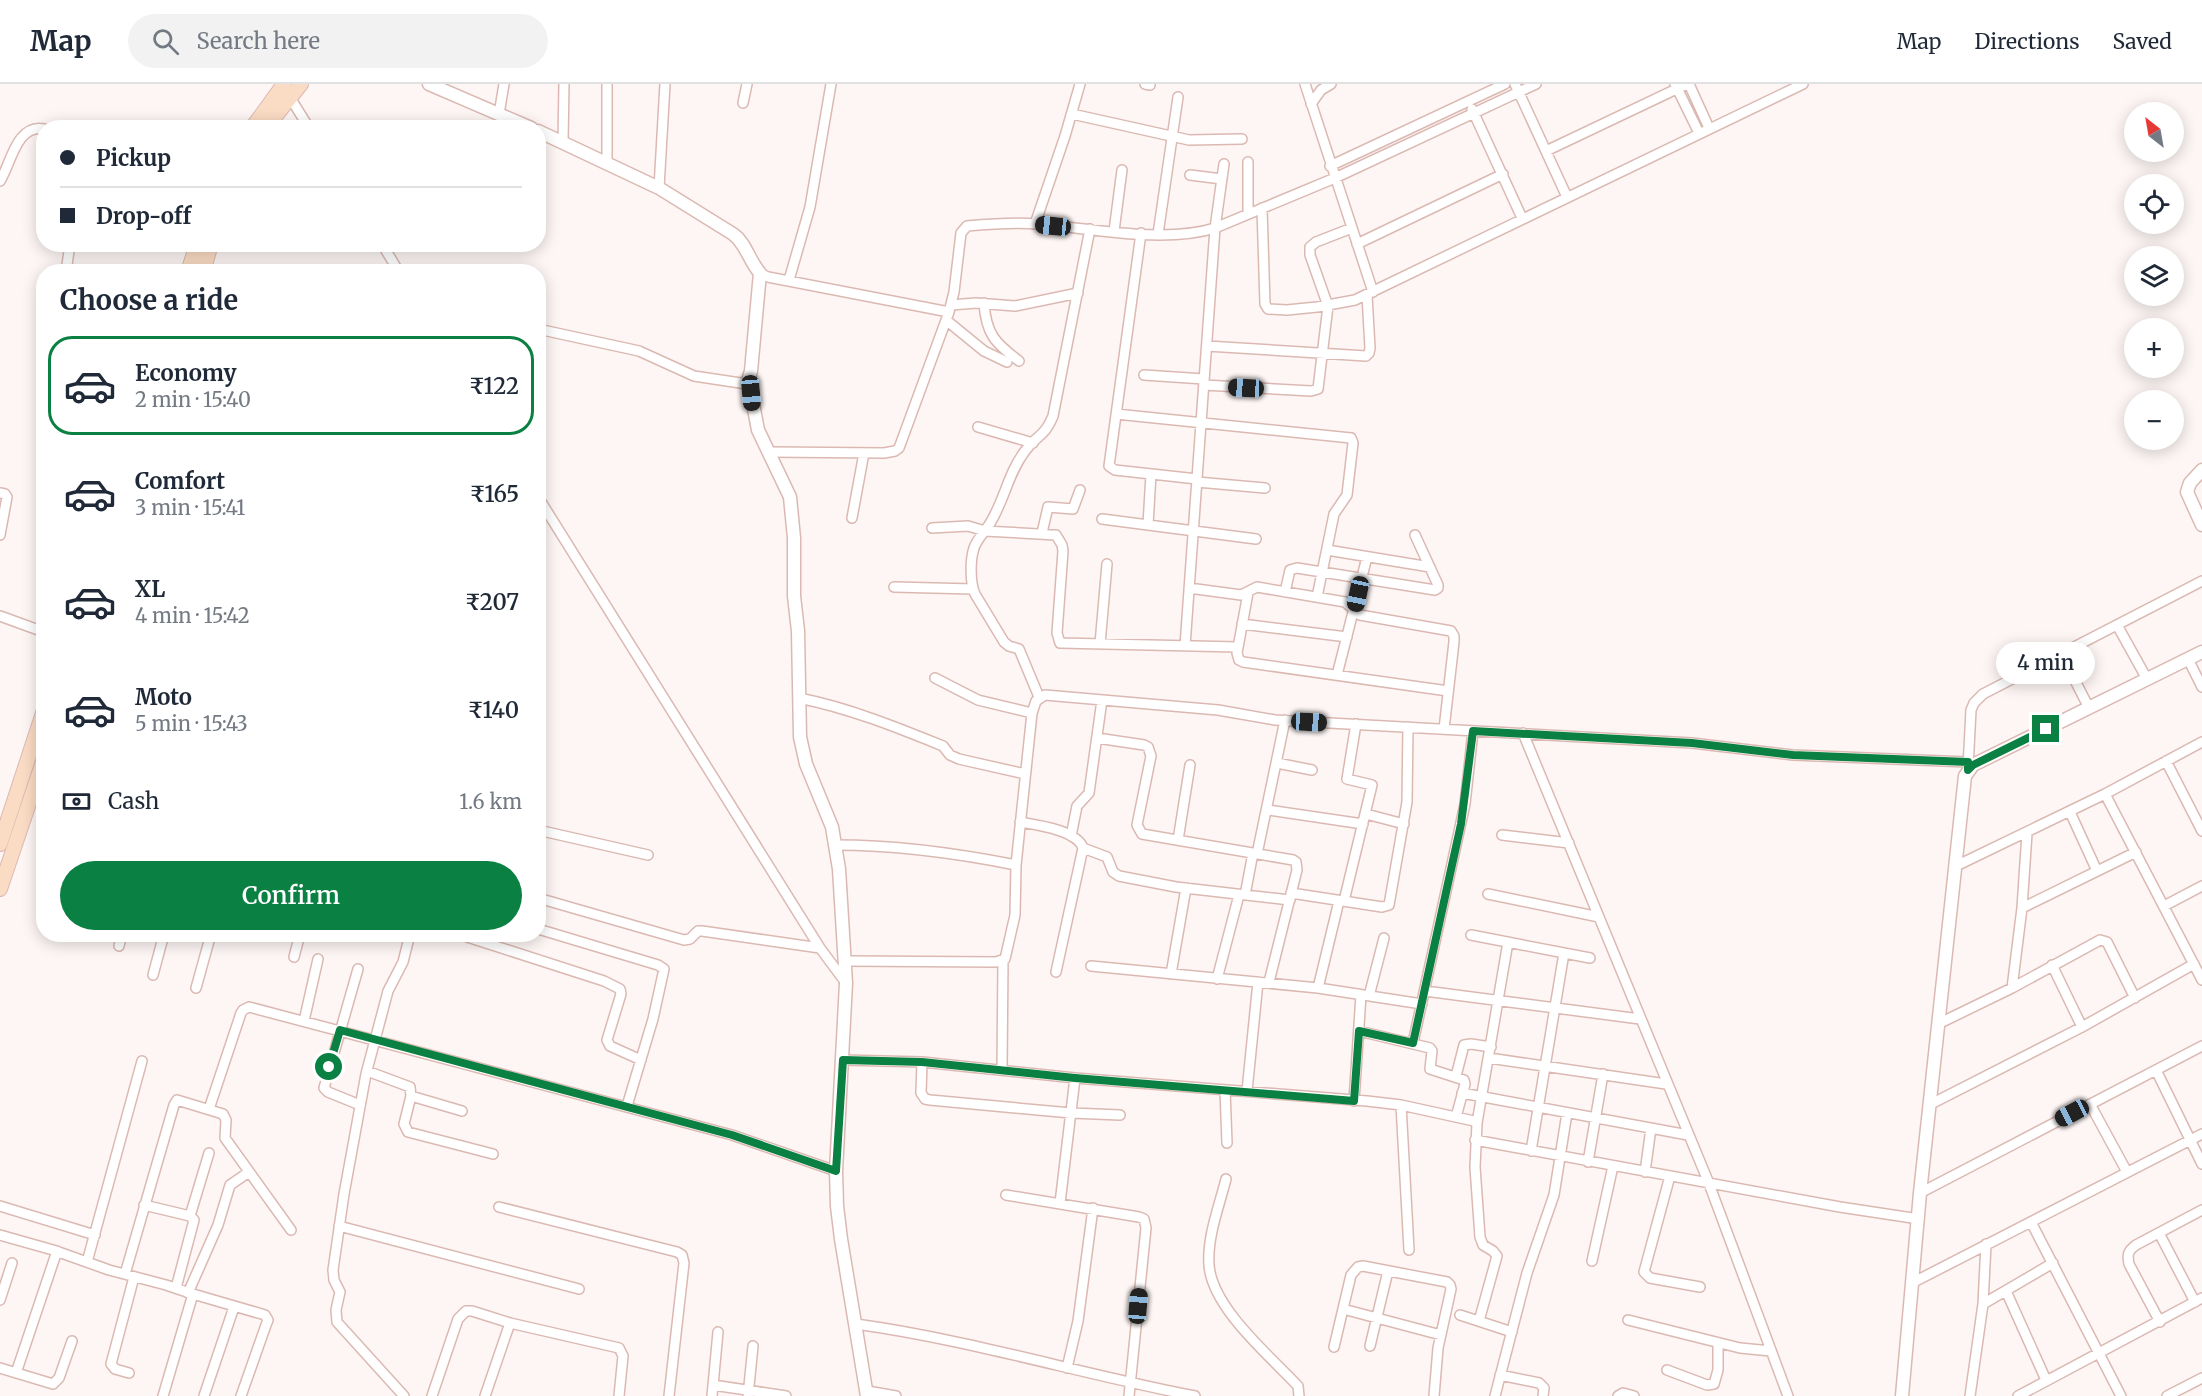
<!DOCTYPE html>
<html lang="en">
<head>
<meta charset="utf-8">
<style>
  :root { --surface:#fff; --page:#f2f2f3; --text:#1f2937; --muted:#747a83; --line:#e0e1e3; --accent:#0b8043 }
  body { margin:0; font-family:Merriweather,serif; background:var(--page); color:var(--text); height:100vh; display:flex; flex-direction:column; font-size:22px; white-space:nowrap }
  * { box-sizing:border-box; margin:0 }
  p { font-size:20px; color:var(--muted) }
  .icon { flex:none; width:33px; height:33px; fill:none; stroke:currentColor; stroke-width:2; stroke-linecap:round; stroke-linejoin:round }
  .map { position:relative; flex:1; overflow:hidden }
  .sheet { position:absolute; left:36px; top:180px; width:510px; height:678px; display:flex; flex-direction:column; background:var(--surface); border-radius:24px; box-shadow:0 3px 15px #0003 }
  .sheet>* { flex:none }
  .top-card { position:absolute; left:36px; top:36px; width:510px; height:132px; border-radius:24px; box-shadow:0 3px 15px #0003; display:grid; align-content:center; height:132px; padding:0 24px; background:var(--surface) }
  .needle { width:39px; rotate:329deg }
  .tools { position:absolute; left:2124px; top:18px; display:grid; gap:12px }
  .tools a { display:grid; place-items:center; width:60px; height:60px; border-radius:50%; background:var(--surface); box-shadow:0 3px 15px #0003; font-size:30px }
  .end { position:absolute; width:27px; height:27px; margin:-14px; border:8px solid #0b8043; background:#fff; box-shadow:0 0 0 3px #fff }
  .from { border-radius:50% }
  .bubble { position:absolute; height:42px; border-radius:21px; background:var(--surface); box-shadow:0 3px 15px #0003; font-size:20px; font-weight:600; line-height:42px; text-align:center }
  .car { position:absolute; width:18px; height:36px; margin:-18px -9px; border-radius:8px; box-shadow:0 0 4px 2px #0007; background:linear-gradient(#222 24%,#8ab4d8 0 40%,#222 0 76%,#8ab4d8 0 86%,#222 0) }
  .top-card b { display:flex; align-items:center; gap:21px; height:57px; font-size:22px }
  .top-card b+b { border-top:2px solid var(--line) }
  .top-card i { width:15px; height:15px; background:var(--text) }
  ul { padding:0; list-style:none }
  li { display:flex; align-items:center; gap:18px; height:99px; margin:0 12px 9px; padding:0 12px; border:3px solid transparent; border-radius:24px }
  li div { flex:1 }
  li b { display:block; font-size:22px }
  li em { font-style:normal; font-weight:600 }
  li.current { border-color:var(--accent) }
  li>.icon { width:54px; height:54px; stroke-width:1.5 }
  h2 { padding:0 24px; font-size:27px; line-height:72px }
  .pay { display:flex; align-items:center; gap:15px; height:66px; padding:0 24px; font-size:22px }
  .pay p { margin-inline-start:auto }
  .cta { display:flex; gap:12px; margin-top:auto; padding:12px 24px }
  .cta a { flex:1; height:69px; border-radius:36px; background:var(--accent); color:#fff; font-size:24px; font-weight:600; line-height:69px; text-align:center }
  header { display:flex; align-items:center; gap:36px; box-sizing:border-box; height:84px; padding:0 30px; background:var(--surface); border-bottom:2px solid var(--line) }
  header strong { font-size:28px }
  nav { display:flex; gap:33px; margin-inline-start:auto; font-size:21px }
  .search { width:420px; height:54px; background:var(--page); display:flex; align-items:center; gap:15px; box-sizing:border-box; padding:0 21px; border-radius:33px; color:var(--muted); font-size:22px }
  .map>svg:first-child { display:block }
</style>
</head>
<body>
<header>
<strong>Map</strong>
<div class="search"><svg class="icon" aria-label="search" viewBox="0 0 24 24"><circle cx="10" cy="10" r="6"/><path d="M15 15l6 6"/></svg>Search here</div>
<nav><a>Map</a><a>Directions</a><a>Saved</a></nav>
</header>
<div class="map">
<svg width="2202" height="1312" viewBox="0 0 2202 1312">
  <rect width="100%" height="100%" fill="#fdf6f5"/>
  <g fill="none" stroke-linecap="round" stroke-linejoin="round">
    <g stroke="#dbb9b2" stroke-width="12">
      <path id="minor" d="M1145 0 1150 1
        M1305 0 1373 208
        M1515 0 1567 113
        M1675 0 1699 49
        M1689 0 1709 44
        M291 15 309 44
        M743 19 747 0
        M1311 20 1321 6 1331 0
        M1472 25 1522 134
        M499 30 504 0
        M1072 30 1189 56 1242 55
        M563 57 564 0
        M1546 67 1687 0
        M607 78V0
        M1330 82 1505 0
        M1190 91 1222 95
        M0 97C11 80 16 40 44 45
        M659 104 665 0
        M1262 124 1265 220 1268 225 1287 226 1317 223 1355 216 1803 0
        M1248 130V78
        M1035 140 1065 52 1080 0
        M1114 147 1122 86
        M1141 149 1109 382 1115 386 1197 395
        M1158 150 1178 13
        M382 160 399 188
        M1357 160 1503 90
        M66 188 70 160
        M760 189 768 193 949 228
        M789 196 810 123 831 0
        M984 219C986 250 995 259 1019 277
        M951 221 976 219 1015 222 1078 209
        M946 236 984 267 1007 278
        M538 245 639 267 694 292 747 300
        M1207 262 1366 272 1369 269 1370 264 1367 211
        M1144 291 1204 295
        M1204 301 1311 307 1318 305 1328 222 1310 171V163L1316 158 1352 144
        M1116 330 1351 354 1353 359 1347 411 1334 430 1317 513
        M978 343 1033 359
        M770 368 884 369 895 367 899 364 949 228 954 208 961 149 967 142C990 140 1014 138 1037 140 1090 144 1164 160 1215 144L1335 94 1536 0
        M1197 398 1265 404
        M0 409 5 410 7 413 0 451
        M538 413 820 864 846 899
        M852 434 864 369
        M1102 435 1256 455
        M1148 441 1151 390
        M932 444 968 442 985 447 1056 451 1062 461 1063 467 1057 549 1060 559 1238 563
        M1042 449 1048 423 1073 425 1080 406
        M1327 466 1430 483
        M894 503 973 505
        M1189 504 1241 511 1257 503 1345 518 1360 531 1451 547 1454 552V558L1444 645
        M1285 508 1290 486 1297 484 1435 506 1438 504V501L1415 451
        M1248 509 1237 569 1239 576 1243 578 1448 607
        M0 532 44 548
        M1242 540 1347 553
        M2117 541 2147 595
        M1100 560 1107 480
        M1185 562 1215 144 1224 80
        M2061 569 2089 624
        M2188 575 2202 603
        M1337 591 1367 473
        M935 594 978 616 1032 629
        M1039 613 1019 565 1009 562 1004 558 975 510C970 499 970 476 974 464 977 455 984 449 989 441 1004 418 1008 389 1025 367 1036 351 1044 354 1053 332L1090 145
        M799 614C849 624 896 643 943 662L950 671 959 675 1025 690
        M1523 649 1708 1097 1788 1312
        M1097 654 1144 661 1148 663 1151 672 1137 741 1142 750 1293 776 1296 778 1297 786 1269 898
        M2166 677 2202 747
        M1277 679 1312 686
        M1968 684 1971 626 1974 619 1983 610 2202 497
        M2105 710 2202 896
        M1268 726 1363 740
        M2070 728 2097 787
        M1366 730 1404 740
        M1020 738C1037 741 1077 746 1083 764L1056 888
        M538 746 648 771
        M1502 751 1569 759
        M1071 752 1077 722 1089 709 1102 616
        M1178 756 1190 681
        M835 761C897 761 956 769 1016 781
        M1083 764 1107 773 1113 788 1119 792 1176 803 1290 816
        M1257 770 1285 636
        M1956 782 2105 710 2202 658
        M1291 809 1382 823 1389 821 1407 718 1408 643
        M1488 810 1599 833
        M1245 811 1253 769
        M538 814 684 856 690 855 698 847H702L820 864
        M1344 817 1372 701 1347 695 1356 640
        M2164 822 2202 802
        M2022 824 2136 768
        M538 845 658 881 664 885 653 935 627 1022
        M245 850 253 852 257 850
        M458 850 604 897 620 905 621 910 607 956 610 962 641 976
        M1471 851 1590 874
        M119 862 122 850
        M294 873 300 850
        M846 877 996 878 1005 875 1015 831 1016 781 1032 629 1036 617 1045 611 1218 626 1275 636 1692 659 1793 671 1968 678
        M2052 881 2082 943
        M1091 882 1318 904 1422 920
        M358 885 324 1004 328 1008 360 1021
        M1171 890 1186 804
        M153 891 164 850
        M1217 895 1239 811
        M196 904 211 850
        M1318 904 1339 817
        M2012 904 2022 824 2027 749
        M1425 907 1640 935
        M1369 912 1384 854
        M304 937 318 875
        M1940 939 2012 904 2100 856 2107 858 2135 914
        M1359 947 1430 964 1432 967 1430 985 1464 996 1465 1000 1456 1033
        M1413 959 1465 720 1473 647
        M1489 974 1666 1000
        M843 976 922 978 1075 994 1367 1017 1401 1021 1474 1037 1477 1039 1475 1083 1480 1153 1483 1161 1493 1167 1497 1172 1479 1237
        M922 978 921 1009 925 1015 930 1016 1071 1029 1120 1031
        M1002 985 1003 876
        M2156 986 2202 1080
        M367 987 410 1003 411 1012 404 1040 408 1048 493 1070
        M1456 992 1464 961 1471 960 1491 963
        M1225 1006 1227 1059
        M1247 1007 1258 898
        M1462 1009 1688 1051
        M411 1012 462 1027
        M1354 1017 1361 911
        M1931 1020 2082 943 2194 880
        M2090 1020 2127 1088
        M1401 1021 1409 1166
        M209 1025 241 929 243 926 249 923 732 1051 836 1087
        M1477 1039 1508 858
        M1475 1056 1840 1123 1919 1135
        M1531 1067 1564 869
        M1588 1078 1603 990
        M1645 1088 1651 1044
        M1670 1092 1644 1188 1650 1194 1700 1203
        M1226 1095C1219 1123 1207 1153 1209 1181 1212 1224 1270 1272 1298 1302L1299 1312
        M1920 1109 2202 962
        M1006 1111 1139 1133 1144 1135 1146 1144 1129 1312
        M1060 1119 1075 994
        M144 1121 190 1132 194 1136 176 1204
        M0 1122 95 1151
        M499 1123 677 1168 682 1171 684 1179 669 1312
        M190 1132 209 1069
        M2031 1138 2121 1312
        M339 1142 579 1205
        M2159 1149 2195 1218
        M0 1151 53 1166 109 1186 166 1201 193 1210 265 1231 268 1236 266 1241 241 1312
        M1592 1177 1613 1082
        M87 1178 142 977
        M125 1190 174 1021 177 1016 223 1030 226 1036 225 1054 291 1146
        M1912 1199 2202 1050
        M2006 1207 2046 1296
        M188 1209 218 1141 230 1101 249 1088
        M0 1216 12 1179
        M1983 1220 2053 1179
        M1343 1225 1441 1251
        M1460 1231 1512 1248
        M1628 1236 1740 1264 1771 1267
        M2160 1238 2129 1180C2127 1170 2128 1167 2136 1161L2202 1126
        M856 1240C971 1256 1081 1290 1195 1312
        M1370 1262 1388 1187
        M1334 1263 1351 1191 1358 1183 1363 1182 1447 1198 1450 1201 1451 1205 1438 1264 1434 1312
        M0 1284 53 1300 59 1294 72 1257
        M1067 1284 1078 1237 1093 1124
        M1667 1286 1707 1301 1714 1300 1718 1286V1259
        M16 1289 57 1167
        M129 1289 115 1285 111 1280 134 1193
        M1500 1291 1539 1299 1544 1304 1543 1312
        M713 1301 786 1312
        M867 1307 896 1312
        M163 1312 193 1210
        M204 1312 234 1223
        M404 1312 337 1238 336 1226 340 1208 334 1196 333 1186 344 1110 366 990 388 907 403 878 410 850
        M432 1312 458 1235 466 1227H472L510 1239 619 1264 623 1272 619 1312
        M485 1312 510 1239
        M712 1312 718 1248
        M748 1312 753 1262
        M1495 1312 1527 1189 1554 1111 1567 1029
        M1618 1312 1623 1309 1634 1312
        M1970 1312 1983 1220 1986 1160
        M2018 1312 2202 1214
        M2167 1312 2202 1294"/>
    </g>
    <g stroke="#dbb9b2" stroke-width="15">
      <path id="tertiary" d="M429 0 531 44
        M538 47 659 104 733 150C746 159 749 177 760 189L751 287 747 300 750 304 758 346 790 413 794 454V512L798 547 800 653 806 680 832 743 839 785 846 899 836 1087 837 1122 841 1155 867 1312
        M2202 386 2190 399 2187 408 2202 441
        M1902 1312 1920 1109 1965 692 1973 681 2202 568"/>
    </g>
    <g stroke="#dbb9b2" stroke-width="16">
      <path id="secondary" d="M252 44 284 0
        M266 44 301 0
        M188 188 197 160
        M203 188 211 160
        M0 760 44 626
        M0 805 44 675"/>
    </g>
    <use href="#minor" stroke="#fff" stroke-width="9"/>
    <use href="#tertiary" stroke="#fff" stroke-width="12"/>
    <use href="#secondary" stroke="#fadbc4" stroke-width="14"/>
  </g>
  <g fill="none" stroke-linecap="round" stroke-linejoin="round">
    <path stroke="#0b8043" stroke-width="8" d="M329 983 340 946 732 1051 836 1087 843 976 922 978 1075 994 1354 1017 1359 947 1413 959 1461 740 1473 647 1692 659 1793 671 1968 678V686L1973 681 2046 645"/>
  </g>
</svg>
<div class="tools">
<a><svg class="needle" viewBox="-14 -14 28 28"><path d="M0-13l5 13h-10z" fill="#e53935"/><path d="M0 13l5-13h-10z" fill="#747a83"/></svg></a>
<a><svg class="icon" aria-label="locate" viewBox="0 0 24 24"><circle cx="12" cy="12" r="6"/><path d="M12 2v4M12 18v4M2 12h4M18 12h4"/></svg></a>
<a><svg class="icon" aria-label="layers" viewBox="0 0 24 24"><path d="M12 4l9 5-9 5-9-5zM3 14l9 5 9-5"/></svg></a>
<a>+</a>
<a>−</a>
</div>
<i class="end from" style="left:329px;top:983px"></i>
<i class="end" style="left:2046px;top:645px"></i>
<div class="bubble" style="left:1996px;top:558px;width:99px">4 min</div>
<i class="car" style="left:1053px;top:142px;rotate:276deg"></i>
<i class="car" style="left:1246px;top:304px;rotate:273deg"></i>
<i class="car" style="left:751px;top:309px;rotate:175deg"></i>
<i class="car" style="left:1358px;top:510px;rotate:192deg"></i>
<i class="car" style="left:1309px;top:638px;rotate:93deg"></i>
<i class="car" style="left:2072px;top:1029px;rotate:242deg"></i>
<i class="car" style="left:1138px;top:1222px;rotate:5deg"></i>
<div class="top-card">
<b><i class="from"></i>Pickup</b>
<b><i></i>Drop-off</b>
</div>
<section class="sheet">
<h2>Choose a ride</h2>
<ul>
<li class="current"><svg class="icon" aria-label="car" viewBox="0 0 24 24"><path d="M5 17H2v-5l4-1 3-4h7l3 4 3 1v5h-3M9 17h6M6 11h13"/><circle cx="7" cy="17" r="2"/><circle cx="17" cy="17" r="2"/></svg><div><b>Economy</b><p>2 min · 15:40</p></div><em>₹122</em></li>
<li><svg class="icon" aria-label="car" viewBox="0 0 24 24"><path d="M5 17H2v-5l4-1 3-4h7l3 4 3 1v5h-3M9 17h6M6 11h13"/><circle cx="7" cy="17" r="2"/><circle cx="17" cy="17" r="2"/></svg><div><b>Comfort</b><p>3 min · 15:41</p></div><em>₹165</em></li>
<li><svg class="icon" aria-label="car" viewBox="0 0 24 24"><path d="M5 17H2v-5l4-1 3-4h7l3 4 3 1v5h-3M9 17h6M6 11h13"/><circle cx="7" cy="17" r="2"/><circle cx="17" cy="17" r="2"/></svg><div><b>XL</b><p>4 min · 15:42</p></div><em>₹207</em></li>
<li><svg class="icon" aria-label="car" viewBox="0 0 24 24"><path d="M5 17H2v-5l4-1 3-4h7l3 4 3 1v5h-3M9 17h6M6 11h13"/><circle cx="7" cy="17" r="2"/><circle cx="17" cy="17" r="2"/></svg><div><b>Moto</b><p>5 min · 15:43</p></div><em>₹140</em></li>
</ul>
<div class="pay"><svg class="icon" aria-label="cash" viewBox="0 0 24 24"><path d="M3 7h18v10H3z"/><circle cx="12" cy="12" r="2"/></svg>Cash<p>1.6 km</p></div>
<div class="cta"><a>Confirm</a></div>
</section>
</div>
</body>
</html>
